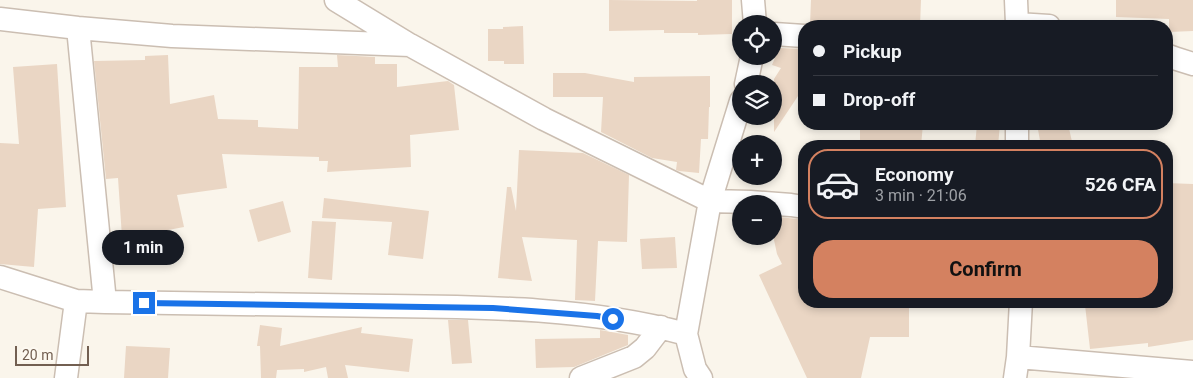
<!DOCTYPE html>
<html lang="en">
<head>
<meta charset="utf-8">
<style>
  :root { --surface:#171b24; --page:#242831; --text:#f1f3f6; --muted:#9ea1a6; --line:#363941; --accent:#d48160 }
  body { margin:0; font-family:Roboto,sans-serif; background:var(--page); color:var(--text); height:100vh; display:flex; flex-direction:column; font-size:19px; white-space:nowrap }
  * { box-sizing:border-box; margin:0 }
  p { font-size:16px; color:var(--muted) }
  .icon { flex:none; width:28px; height:28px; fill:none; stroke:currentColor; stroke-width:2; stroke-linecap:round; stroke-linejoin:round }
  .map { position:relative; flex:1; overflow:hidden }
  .details { position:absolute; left:798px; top:140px; width:375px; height:168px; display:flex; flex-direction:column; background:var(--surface); border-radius:20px; box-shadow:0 2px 8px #0003 }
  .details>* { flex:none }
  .top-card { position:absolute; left:798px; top:20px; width:375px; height:110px; border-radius:20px; box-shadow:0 2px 8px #0003; display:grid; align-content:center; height:110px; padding:0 15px; background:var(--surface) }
  .controls { position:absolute; left:732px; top:15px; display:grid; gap:10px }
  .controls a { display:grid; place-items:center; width:50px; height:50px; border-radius:50%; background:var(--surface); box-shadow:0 2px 8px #0003; font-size:25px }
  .scale { position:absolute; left:15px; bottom:12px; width:74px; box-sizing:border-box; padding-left:5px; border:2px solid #725f51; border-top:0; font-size:14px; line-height:18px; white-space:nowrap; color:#725f51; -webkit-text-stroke:4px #fdf9f1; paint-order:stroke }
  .end { position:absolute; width:22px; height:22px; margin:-11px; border:6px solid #1a73e8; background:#fff; box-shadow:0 0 0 2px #fff }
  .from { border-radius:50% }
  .bubble { position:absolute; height:35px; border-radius:18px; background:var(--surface); box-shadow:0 2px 8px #0003; font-size:16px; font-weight:700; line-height:35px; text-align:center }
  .top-card b { display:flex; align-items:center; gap:18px; height:48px; font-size:19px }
  .top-card b+b { border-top:1px solid var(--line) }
  .top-card i { width:12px; height:12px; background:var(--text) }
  ul { padding:9px 0 0; list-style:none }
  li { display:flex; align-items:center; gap:15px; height:70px; margin:0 10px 8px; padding:0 5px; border:2px solid transparent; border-radius:20px }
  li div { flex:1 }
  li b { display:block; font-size:19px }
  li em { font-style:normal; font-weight:700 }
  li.on { border-color:var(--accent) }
  li>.icon { width:45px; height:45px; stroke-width:1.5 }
  .action { display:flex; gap:10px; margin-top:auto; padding:10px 15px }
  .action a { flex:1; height:58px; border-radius:20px; background:var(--accent); color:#111; font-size:20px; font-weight:700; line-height:58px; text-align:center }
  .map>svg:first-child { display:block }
</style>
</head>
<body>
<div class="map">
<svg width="1193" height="378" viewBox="0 0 1193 378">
  <rect width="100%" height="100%" fill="#faf5eb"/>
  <path fill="#ead6c4" d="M609 0 697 1V0H732V34L698 35V33H664V30L609 31Z
    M811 0H921L920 26H812L810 25Z
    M1116 0H1193V31L1169 32V19L1116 17Z
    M523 26 524 64H504V61H488V29H503V27Z
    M779 48 804 49V87L774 132V79L781 68 772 65Z
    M168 55 170 104 214 95 218 119 258 120V127L298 129 299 67H338L337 55 375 57V64H397V87L448 81 454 85 459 130 410 135 411 167 327 172 328 161H319V157L222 154 227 188 177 195 184 227 136 236 122 237 118 178 106 179 94 61 145 60V56Z
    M57 64 66 207 38 209 34 267 0 264V143L19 144 13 67Z
    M553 73H585L634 82V77L710 76V107H709L708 139H701L699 173 679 171 676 170 677 162 652 158 601 132 603 97H553Z
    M860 124H923L921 146H860Z
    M977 124H1000L998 146H975Z
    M1037 124H1068L1073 146H1041Z
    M519 150 583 153 629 175 627 242 598 241 595 301 575 300 577 240 522 237 532 281 498 278 507 187H511L516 211Z
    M1166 183 1193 184V340L1148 347V343L1090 349 1085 305 1111 301H1166Z
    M324 198 429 211 423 259 388 255 392 222 322 218Z
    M283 201 291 232 258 242 249 210Z
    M778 217 798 219 804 245V301H909V337H870L861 378H807L759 275 782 264 777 254 774 240V218Z
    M312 221 336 222 332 280 308 278Z
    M675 237 677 268 642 269 640 239Z
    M448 320H468L472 363 452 364Z
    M260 325 282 328 280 346 362 327 361 333 413 339 409 372 345 365 348 378H328L326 367 304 372V369L277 370 276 378H261L260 346H257Z
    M600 330 628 335V345L574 367 536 368 535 339 600 338Z
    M126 346 170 348 168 378H124Z"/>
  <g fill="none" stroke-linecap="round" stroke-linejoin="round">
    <g stroke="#cbbeb2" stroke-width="25">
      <path id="minor" d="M336 0 408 44
        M753 0 755 24
        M1016 0 1017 24
        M0 19 78 28 172 36 410 45 544 119 710 201 750 202 791 205 804 207
        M1017 26V24L1049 26
        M78 28 105 302
        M774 34 804 36
        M1166 55 1177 59 1193 64
        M746 84 752 56
        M1017 124V146
        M0 277 76 301
        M1018 357 1021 301
        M66 378 76 301 105 302C199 303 294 305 389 306 487 307 591 308 686 334
        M581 378 634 357 645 348 661 327
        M701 378 695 369 686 334 710 201 741 101
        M1015 378 1018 357 1193 372"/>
    </g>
    <use href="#minor" stroke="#fff" stroke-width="22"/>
  </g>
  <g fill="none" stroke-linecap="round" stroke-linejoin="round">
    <path stroke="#1a73e8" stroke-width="6" d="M144 303 493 308 597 316 613 319"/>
  </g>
</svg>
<div class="controls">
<a><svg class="icon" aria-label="locate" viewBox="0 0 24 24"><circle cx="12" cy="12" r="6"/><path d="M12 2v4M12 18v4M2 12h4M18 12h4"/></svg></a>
<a><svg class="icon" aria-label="layers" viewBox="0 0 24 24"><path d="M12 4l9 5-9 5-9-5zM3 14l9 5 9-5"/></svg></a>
<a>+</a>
<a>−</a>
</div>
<div class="scale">20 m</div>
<i class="end from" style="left:613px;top:319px"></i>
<i class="end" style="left:144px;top:303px"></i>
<div class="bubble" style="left:102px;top:230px;width:82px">1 min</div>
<div class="top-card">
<b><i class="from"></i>Pickup</b>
<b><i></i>Drop-off</b>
</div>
<section class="details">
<ul>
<li class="on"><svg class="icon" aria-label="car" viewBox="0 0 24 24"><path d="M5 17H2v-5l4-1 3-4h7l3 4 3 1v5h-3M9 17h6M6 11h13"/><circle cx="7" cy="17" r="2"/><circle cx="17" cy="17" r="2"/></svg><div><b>Economy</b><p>3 min · 21:06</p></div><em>526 CFA</em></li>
</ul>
<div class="action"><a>Confirm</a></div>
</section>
</div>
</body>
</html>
